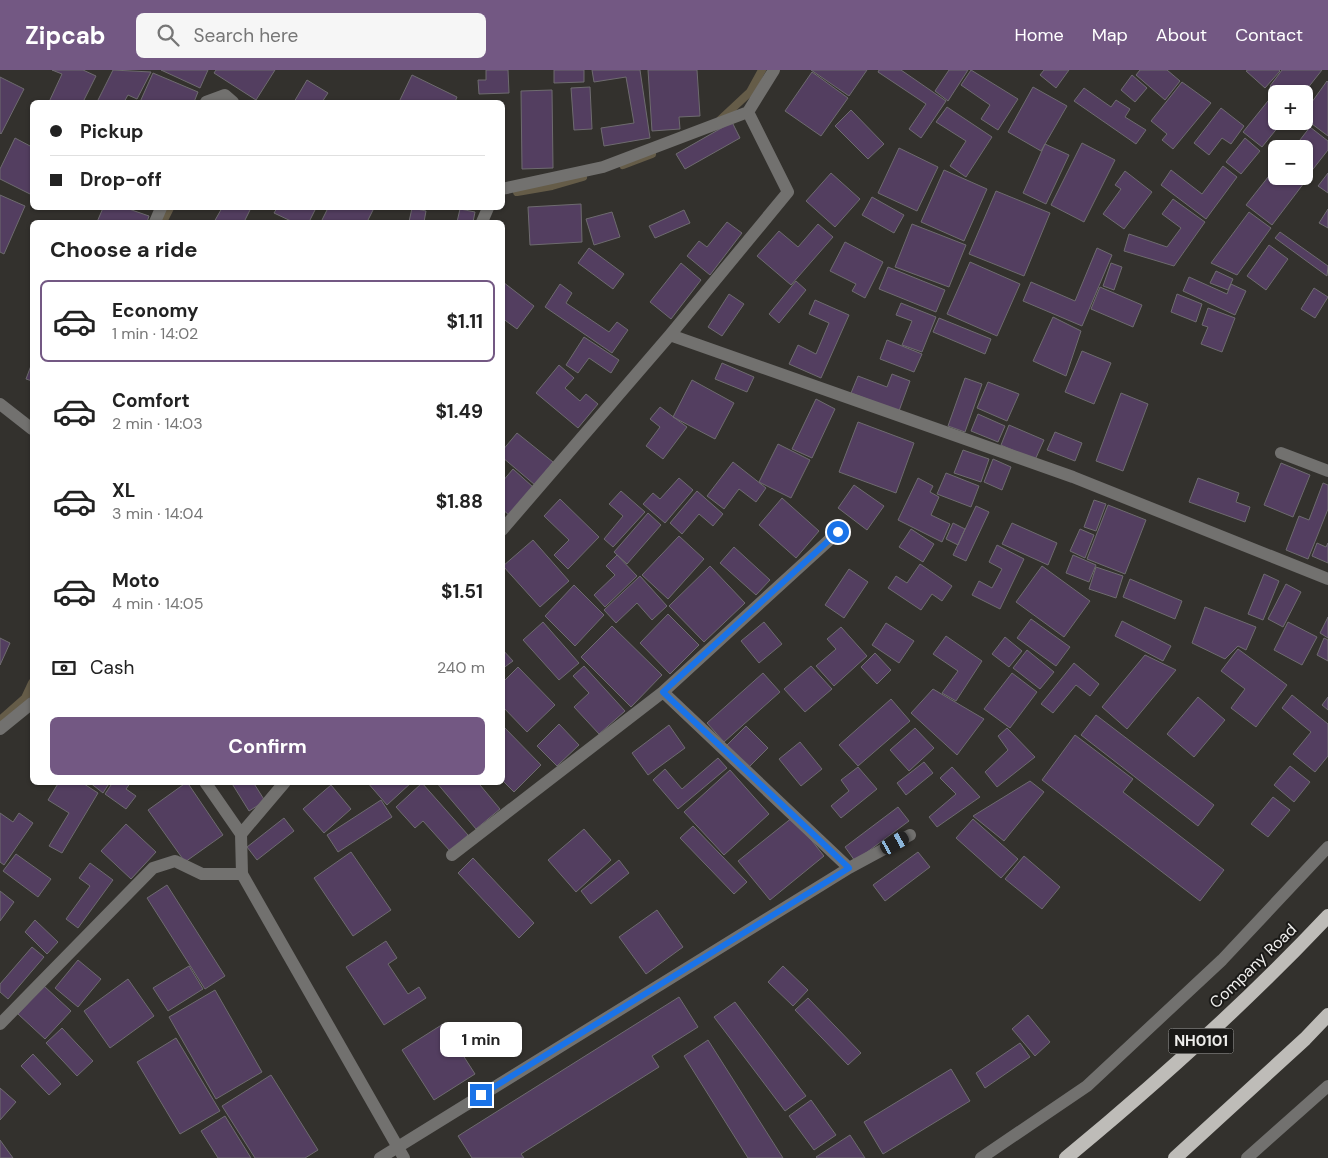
<!DOCTYPE html>
<html lang="en">
<head>
<meta charset="utf-8">
<style>
  :root { --surface:#fff; --page:#f6f6f6; --text:#222; --muted:#767676; --line:#e0e0e0; --accent:#735883 }
  body { margin:0; font-family:"DM Sans",sans-serif; background:var(--page); color:var(--text); height:100vh; display:flex; flex-direction:column; font-size:19px; white-space:nowrap }
  * { box-sizing:border-box; margin:0 }
  p { font-size:16px; color:var(--muted) }
  .icon { flex:none; width:28px; height:28px; fill:none; stroke:currentColor; stroke-width:2; stroke-linecap:round; stroke-linejoin:round }
  .map { position:relative; flex:1; overflow:hidden }
  .details { position:absolute; left:30px; top:150px; width:475px; height:565px; display:flex; flex-direction:column; background:var(--surface); border-radius:8px; box-shadow:0 1px 4px #0004 }
  .details>* { flex:none }
  .guide { position:absolute; left:30px; top:30px; width:475px; height:110px; border-radius:8px; box-shadow:0 1px 4px #0004; display:grid; align-content:center; height:110px; padding:0 20px; background:var(--surface) }
  .controls { position:absolute; left:1268px; top:15px; display:grid; gap:10px }
  .controls a { display:grid; place-items:center; width:45px; height:45px; border-radius:8px; background:var(--surface); box-shadow:0 1px 4px #0004; font-size:25px }
  .end { position:absolute; width:22px; height:22px; margin:-11px; border:6px solid #1a73e8; background:#fff; box-shadow:0 0 0 2px #fff }
  .from { border-radius:50% }
  .bubble { position:absolute; height:35px; border-radius:8px; background:var(--surface); box-shadow:0 1px 4px #0004; font-size:16px; font-weight:700; line-height:35px; text-align:center }
  .car { position:absolute; width:15px; height:30px; margin:-15px -8px; border-radius:6px; box-shadow:0 0 4px 1px #0007; background:linear-gradient(#222 24%,#8ab4d8 0 40%,#222 0 76%,#8ab4d8 0 86%,#222 0) }
  .guide b { display:flex; align-items:center; gap:18px; height:48px; font-size:19px }
  .guide b+b { border-top:1px solid var(--line) }
  .guide i { width:12px; height:12px; background:var(--text) }
  ul { padding:0; list-style:none }
  li { display:flex; align-items:center; gap:15px; height:82px; margin:0 10px 8px; padding:0 10px; border:2px solid transparent; border-radius:8px }
  li div { flex:1 }
  li b { display:block; font-size:19px }
  li em { font-style:normal; font-weight:700 }
  li.current { border-color:var(--accent) }
  li>.icon { width:45px; height:45px; stroke-width:1.5 }
  h2 { padding:0 20px; font-size:22px; line-height:60px }
  .pay { display:flex; align-items:center; gap:12px; height:55px; padding:0 20px; font-size:19px }
  .pay p { margin-inline-start:auto }
  .button { display:flex; gap:10px; margin-top:auto; padding:10px 20px }
  .button a { flex:1; height:58px; border-radius:8px; background:var(--accent); color:#fff; font-size:20px; font-weight:700; line-height:58px; text-align:center }
  header { display:flex; align-items:center; gap:30px; box-sizing:border-box; height:70px; padding:0 25px; background:var(--accent); color:#fff }
  header strong { font-size:24px }
  nav { display:flex; gap:28px; margin-inline-start:auto; font-size:18px }
  .search { width:350px; height:45px; background:var(--page); display:flex; align-items:center; gap:12px; box-sizing:border-box; padding:0 18px; border-radius:8px; color:var(--muted); font-size:19px }
  .map>svg:first-child { display:block }
</style>
</head>
<body>
<header>
<strong>Zipcab</strong>
<div class="search"><svg class="icon" aria-label="search" viewBox="0 0 24 24"><circle cx="10" cy="10" r="6"/><path d="M15 15l6 6"/></svg>Search here</div>
<nav><a>Home</a><a>Map</a><a>About</a><a>Contact</a></nav>
</header>
<div class="map">
<svg width="1328" height="1088" viewBox="0 0 1328 1088">
  <rect width="100%" height="100%" fill="#33312d"/>
  <g fill="none" stroke-linecap="round" stroke-linejoin="round">
    <path stroke="#655c48" stroke-width="8" d="M720 50 750 22 762 0
      M623 95 652 84
      M517 122 552 116 583 107
      M163 152 170 138
      M0 650 25 628 32 613"/>
  </g>
  <path fill="#533e60" stroke="#6e6b6f" d="M52 0H83L96 6 83 32H49L62 4Z
    M113 0 151 2 137 29 128 25 124 32H97Z
    M161 0H208L200 18Z
    M216 0H275L256 30 214 3Z
    M486 0H508L509 23 479 24 478 10H486Z
    M554 0H584V12L554 13Z
    M592 0H640L650 68 604 76 601 58 634 53 626 7 594 12Z
    M648 0H697L700 46 679 47 680 59 652 61Z
    M811 0H867L849 26Z
    M879 0H901L946 31 921 68 909 59 926 34 878 2Z
    M949 0H968L948 31 935 21Z
    M971 0 1018 29 998 60 981 49 990 35 961 15Z
    M1044 0H1069L1056 18 1040 5Z
    M1140 0H1167L1180 11 1165 30 1136 5Z
    M1248 0H1279L1280 1 1265 18 1246 1Z
    M1282 0H1322L1303 24H1279L1270 16Z
    M812 2 848 28 821 66 785 41Z
    M153 3 198 22 194 32H140Z
    M412 5 457 27 455 32H399Z
    M1132 5 1147 18 1135 32 1121 20Z
    M0 7 24 19 1 64 0 63Z
    M307 10 328 23 322 32H294Z
    M1327 11 1328 12V66L1304 48V43Z
    M1182 12 1211 33 1173 79 1162 70 1167 64 1151 51Z
    M590 17 592 59 574 60 571 18Z
    M1033 17 1067 36 1041 81 1008 62Z
    M1084 18 1111 37 1116 30 1130 39 1125 47 1146 60 1136 74 1074 31Z
    M552 20 553 98 522 99 521 21Z
    M1272 26 1276 30V51H1283L1262 77 1243 62Z
    M947 37 992 67 966 107 950 96 966 71 936 52Z
    M1221 38 1244 56 1231 74 1222 68 1209 85 1194 73Z
    M851 40 884 74 868 89 835 56Z
    M732 52 740 68 685 99 676 84Z
    M1310 57 1328 71V80L1306 108 1304 106V79H1293Z
    M15 68 32 77V125L0 109V99Z
    M1245 68 1260 81 1241 104 1226 92Z
    M1082 73 1115 90 1084 152 1051 135Z
    M1045 74 1069 85 1046 134 1023 123Z
    M899 78 938 97 917 141 878 123Z
    M1223 96 1237 107 1206 149 1161 115 1171 100 1202 124Z
    M1276 97V106H1295L1304 113 1272 155 1246 135Z
    M944 100 987 119 964 171 921 152Z
    M1125 101 1152 122 1124 159 1103 144 1121 119 1115 115Z
    M831 103 860 129 835 157 806 131Z
    M1328 103V123L1318 116Z
    M996 121 1050 143 1024 206 969 184Z
    M0 125 25 136 4 184 0 182Z
    M872 127 904 145 894 163 862 145Z
    M1173 129 1205 152 1174 196 1124 181 1129 164 1167 177 1181 158 1162 144Z
    M581 134 582 172 530 175 528 137Z
    M103 138H126L149 146 147 152H97Z
    M222 138H251L244 152H214Z
    M277 138H316L309 152H293L274 143Z
    M328 138H374L368 150 375 152H321Z
    M412 138 426 141 424 152H409Z
    M460 139 475 142 473 152H457Z
    M1328 139V158L1319 153Z
    M684 140 690 153 655 168 649 156Z
    M612 142 620 167 594 175 586 149Z
    M1249 142 1271 158 1237 205 1211 193Z
    M727 152 742 163 710 205 687 186 699 171 707 177Z
    M818 154 833 167 791 215 757 186 779 161 798 177Z
    M912 154 966 175 949 217 895 197Z
    M1280 162 1328 196 1327 206 1275 168Z
    M845 172 883 192 865 228 852 221 856 214 830 201Z
    M1269 175 1288 189 1266 220 1247 206Z
    M589 178 624 204 613 219 578 193Z
    M1097 178 1112 185 1082 256 1023 231 1031 212 1075 231Z
    M970 192 1020 214 997 266 947 244Z
    M681 193 701 210 671 249 650 232Z
    M1111 193 1122 197 1114 220 1103 216Z
    M888 197 945 220 936 242 879 219Z
    M1216 201 1233 209 1228 220 1210 213Z
    M1189 207 1227 224 1231 214 1246 221 1235 245 1183 221Z
    M796 211 806 220 779 253 769 244Z
    M503 212 534 236 517 259 502 248Z
    M560 214 572 223 566 233 609 262 617 252 628 260 612 283 545 237Z
    M1100 217 1142 235 1133 257 1091 239Z
    M1314 218 1328 227 1315 248 1301 239Z
    M729 224 744 234 722 266 708 257Z
    M1177 224 1202 234 1196 252 1171 242Z
    M815 230 849 245 821 308 789 294 798 275 816 284 829 253 809 244Z
    M901 233 936 247 922 282 902 275 912 251 896 245Z
    M1208 238 1235 248 1222 282 1201 274 1208 257 1202 255Z
    M1053 247 1081 261 1066 306 1033 291Z
    M939 248 991 269 985 284 933 262Z
    M584 267 619 290 611 303 589 288 578 303 566 295Z
    M887 270 922 284 914 302 880 289Z
    M1082 281 1111 293 1094 334 1065 322Z
    M32 293V311L26 309Z
    M722 293 754 307 747 322 715 309Z
    M559 295 574 308 565 318 580 331 586 324 598 334 578 358 536 323Z
    M892 304 910 311 899 341 851 323 858 306 887 317Z
    M965 308 982 314 965 362 948 356Z
    M692 310 734 333 715 369 673 347Z
    M988 312 1019 324 1007 351 977 338Z
    M1121 323 1148 334 1123 401 1096 391Z
    M816 329 835 339 812 388 792 379Z
    M660 337 687 357 663 389 646 376 660 357 650 349Z
    M978 344 1005 356 998 372 971 361Z
    M858 352 914 373 896 423 839 402Z
    M1009 355 1044 370 1035 390 1001 375Z
    M1055 362 1082 373 1075 391 1047 380Z
    M517 363 553 392 535 415 502 387V381Z
    M778 374 810 390 791 428 759 412Z
    M963 380 989 389 981 412 954 403Z
    M993 389 1011 397 1002 420 984 412Z
    M733 392 766 418 756 432 739 419 724 439 707 426Z
    M1281 393 1310 405 1293 447 1264 435Z
    M513 399 533 417 509 445 502 439V412Z
    M946 403 979 416 971 437 937 424Z
    M679 408 693 420 665 453 643 434 653 423 660 429Z
    M918 408 933 416 930 422 939 427 931 445 950 454 942 472 898 450Z
    M1198 408 1239 423 1236 432 1250 437 1245 452 1189 432Z
    M1323 413 1328 415V439L1308 489 1286 480 1299 446 1309 450Z
    M854 415 884 436 867 460 838 438Z
    M621 421 645 442 613 477 604 469 623 446 609 434Z
    M697 421 723 444 713 456 699 444 682 464 670 453Z
    M782 428 819 461 796 488 759 455Z
    M560 429 599 467 568 499 554 485 569 470 544 446Z
    M1094 430 1106 434 1096 461 1084 457Z
    M1108 435 1146 450 1125 504 1087 489Z
    M976 436 989 442 966 491 953 485Z
    M648 443 661 455 627 494 614 482Z
    M953 453 965 459 958 475 946 469Z
    M1012 453 1057 473 1048 495 1002 474Z
    M911 459 934 474 923 492 899 477Z
    M1080 459 1094 465 1085 488 1070 481Z
    M679 466 704 489 668 529 642 505Z
    M533 470 569 511 540 537 503 496Z
    M1317 473 1326 477 1328 473V493L1312 486Z
    M997 475 1024 489 1000 539 972 525 979 511 992 518 1002 499 989 492Z
    M734 477 770 510 756 525 720 493Z
    M617 485 637 506 605 537 594 525 615 505 606 496Z
    M1073 485 1096 495 1089 512 1066 503Z
    M920 494 952 516 942 531 932 524 921 540 888 518 896 506 907 513Z
    M710 496 745 533 704 572 669 536Z
    M1042 496 1090 531 1064 567 1016 532Z
    M1096 497 1123 506 1116 528 1089 519Z
    M849 499 868 512 844 548 825 535Z
    M1264 504 1279 511 1263 550 1248 544Z
    M640 506 667 536 652 550 637 533 616 553 604 540Z
    M1130 509 1182 531 1175 549 1123 527Z
    M1286 514 1301 522 1283 557 1268 549Z
    M574 515 604 545 575 576 545 546Z
    M1205 537 1256 557 1246 580 1238 576 1225 589 1192 573Z
    M668 544 699 575 670 604 640 573Z
    M1328 547V568L1320 563Z
    M1031 549 1070 577 1056 596 1017 568Z
    M1122 551 1171 576 1163 591 1115 566Z
    M543 552 579 593 559 610 523 570Z
    M764 552 782 574 759 593 741 571Z
    M1288 552 1317 567 1302 595 1274 580Z
    M886 553 914 571 899 593 872 575Z
    M612 556 662 605 631 637 581 587Z
    M841 557 867 586 834 616 816 596 836 579 827 569Z
    M946 566 982 591 956 631 942 623 958 601 933 584Z
    M1005 567 1022 581 1009 597 992 584Z
    M0 568 10 573 0 595Z
    M1324 568 1328 570V591L1317 585Z
    M502 579 513 591 502 599Z
    M1238 579 1287 615 1256 657 1231 638 1245 619 1221 601Z
    M1027 580 1054 602 1040 619 1013 598Z
    M875 583 891 600 877 614 861 597Z
    M1145 585 1176 600 1127 659 1102 637Z
    M1074 593 1099 614 1090 626 1076 615 1053 643 1041 634Z
    M584 596 625 641 599 664 574 637 589 623 573 606Z
    M811 596 832 619 805 642 784 619Z
    M518 597 555 635 527 662 502 636V613Z
    M763 603 780 622 724 672 707 653Z
    M1012 603 1037 622 1010 658 984 639Z
    M933 619 984 649 957 685 911 643Z
    M1292 625 1328 654V686L1315 702 1293 684 1311 662 1282 638Z
    M1198 627 1225 650 1194 687 1167 664Z
    M1328 627V640L1322 635Z
    M891 629 910 651 858 696 839 675Z
    M1096 645 1214 735 1198 756 1081 665Z
    M559 654 579 675 557 696 537 676Z
    M502 655 541 695 514 722 502 710Z
    M669 655 685 678 648 705 632 683Z
    M746 656 768 678 748 698 726 676Z
    M915 658 934 678 909 701 890 680Z
    M1007 658 1035 687 997 717 985 702 1008 680 998 666Z
    M1075 665 1133 709 1123 722 1224 800 1200 831 1042 710Z
    M800 672 822 699 801 716 779 689Z
    M718 688 727 698 678 739 653 710 665 699 682 719Z
    M924 692 933 703 906 725 897 713Z
    M1290 696 1310 712 1294 732 1274 715Z
    M858 697 877 719 841 748 831 736 849 721 841 710Z
    M952 697 980 727 937 757 929 747 956 724 940 708Z
    M730 700 769 744 724 785 684 742Z
    M1030 711 1044 722 1004 771 973 746Z
    M59 712H81L98 723 62 783 49 776 69 743 48 730Z
    M89 712H110L103 723Z
    M113 712H131L126 719 136 726 126 739 105 724Z
    M187 712 223 765 185 792 148 740Z
    M231 712H253L265 731 249 741Z
    M367 712H412L387 735Z
    M436 712H483L480 715 500 739 476 759Z
    M422 713 468 765 450 781 423 751 415 758 396 737Z
    M331 715 351 739 324 763 303 739Z
    M1273 727 1290 740 1268 767 1251 754Z
    M381 730 392 747 338 782 327 765Z
    M898 737 909 751 855 791 845 777Z
    M0 743 13 752 19 743 33 753 4 795 0 792Z
    M793 747 824 786 770 830 738 791Z
    M284 748 294 761 257 790 247 777Z
    M973 749 1018 789 1001 808 956 768Z
    M126 754 156 782 131 809 101 781Z
    M693 756 747 812 734 824 680 768Z
    M584 759 611 790 576 822 548 790Z
    M351 782 391 840 353 866 314 808Z
    M918 782 930 797 885 831 873 815Z
    M16 784 51 809 38 827 3 801Z
    M1024 786 1060 817 1042 839 1005 809Z
    M473 788 534 853 519 868 458 803Z
    M619 790 629 803 591 834 581 821Z
    M90 793 113 810 78 858 66 849 90 816 79 808Z
    M167 815 225 906 205 919 147 828Z
    M0 821 14 832 0 851Z
    M657 840 683 877 646 904 619 867Z
    M35 850 58 872 47 884 25 862Z
    M386 871 397 888 388 894 408 924 419 917 426 928 384 955 346 897Z
    M32 877 44 887 8 929 0 922V914Z
    M78 890 101 909 78 937 55 918Z
    M189 896 203 919 168 941 153 918Z
    M783 896 808 920 793 936 768 912Z
    M128 909 154 946 110 978 84 941Z
    M44 916 71 941 45 969 18 944Z
    M215 920 262 1002 216 1029 169 947Z
    M679 927 698 957 652 986 659 997 521 1084 524 1088H472L458 1066Z
    M808 928 861 983 848 995 795 940Z
    M735 932 806 1026 785 1041 714 947Z
    M1028 945 1050 972 1035 986 1012 959Z
    M443 954 475 1004 434 1030 402 980Z
    M62 958 93 991 77 1006 46 973Z
    M176 968 220 1041 180 1064 137 992Z
    M708 970 783 1088H748L684 986Z
    M1020 973 1030 987 985 1018 976 1003Z
    M33 984 61 1014 49 1025 21 996Z
    M951 999 970 1031 883 1084 864 1052Z
    M271 1005 318 1080 305 1088H255L222 1036Z
    M0 1018 16 1032 0 1050Z
    M811 1030 836 1065 814 1080 789 1046Z
    M225 1046 251 1088H218L201 1061Z
    M850 1065 865 1088H817L816 1087Z
    M0 1070 13 1088H0Z"/>
  <g fill="none" stroke-linecap="round" stroke-linejoin="round">
    <path stroke="#72716f" stroke-width="12" d="M206 32 225 25 233 32
      M502 119 603 97 748 42
      M155 152 161 138
      M482 152 488 138
      M670 265 1073 407 1328 509
      M0 334 32 359
      M1281 383 1328 401
      M502 460 670 265 788 122 748 42 774 0
      M663 622 849 798
      M0 659 32 633
      M205 712 241 764 242 804 404 1088
      M241 764 285 712
      M452 785 663 622 838 462
      M0 954 153 798 175 791 202 804H242
      M380 1088 849 798 910 765"/>
    <path stroke="#72716f" stroke-width="12" d="M981 1088 1087 1016 1222 890 1328 777
      M1247 1088 1328 1016"/>
    <path stroke="#bebcb8" stroke-width="14" d="M1066 1088C1158 1012 1246 933 1328 846
      M1175 1088 1305 969 1328 945"/>
  </g>
  <g fill="none" stroke-linecap="round" stroke-linejoin="round">
    <path stroke="#1a73e8" stroke-width="6" d="M481 1025 849 798 663 622 838 462"/>
  </g>
  <g text-anchor="middle" dominant-baseline="central" stroke-width="4" stroke-linejoin="round" paint-order="stroke">
    <rect fill="#1a1917" stroke="#afaeac" stroke-width="1" x="1168.5" y="958.5" width="65" height="25" rx="4"/>
    <g font-size="15" font-weight="bold" fill="#efeeec">
      <text x="1201" y="971">NH0101</text>
    </g>
    <g font-size="16" fill="#efeeec" stroke="#1a1917">
      <text transform="translate(1253 896) rotate(-44)">Company Road</text>
    </g>
  </g>
</svg>
<div class="controls">
<a>+</a>
<a>−</a>
</div>
<i class="end from" style="left:838px;top:462px"></i>
<i class="end" style="left:481px;top:1025px"></i>
<div class="bubble" style="left:440px;top:952px;width:82px">1 min</div>
<i class="car" style="left:895px;top:773px;rotate:61deg"></i>
<div class="guide">
<b><i class="from"></i>Pickup</b>
<b><i></i>Drop-off</b>
</div>
<section class="details">
<h2>Choose a ride</h2>
<ul>
<li class="current"><svg class="icon" aria-label="car" viewBox="0 0 24 24"><path d="M5 17H2v-5l4-1 3-4h7l3 4 3 1v5h-3M9 17h6M6 11h13"/><circle cx="7" cy="17" r="2"/><circle cx="17" cy="17" r="2"/></svg><div><b>Economy</b><p>1 min · 14:02</p></div><em>$1.11</em></li>
<li><svg class="icon" aria-label="car" viewBox="0 0 24 24"><path d="M5 17H2v-5l4-1 3-4h7l3 4 3 1v5h-3M9 17h6M6 11h13"/><circle cx="7" cy="17" r="2"/><circle cx="17" cy="17" r="2"/></svg><div><b>Comfort</b><p>2 min · 14:03</p></div><em>$1.49</em></li>
<li><svg class="icon" aria-label="car" viewBox="0 0 24 24"><path d="M5 17H2v-5l4-1 3-4h7l3 4 3 1v5h-3M9 17h6M6 11h13"/><circle cx="7" cy="17" r="2"/><circle cx="17" cy="17" r="2"/></svg><div><b>XL</b><p>3 min · 14:04</p></div><em>$1.88</em></li>
<li><svg class="icon" aria-label="car" viewBox="0 0 24 24"><path d="M5 17H2v-5l4-1 3-4h7l3 4 3 1v5h-3M9 17h6M6 11h13"/><circle cx="7" cy="17" r="2"/><circle cx="17" cy="17" r="2"/></svg><div><b>Moto</b><p>4 min · 14:05</p></div><em>$1.51</em></li>
</ul>
<div class="pay"><svg class="icon" aria-label="cash" viewBox="0 0 24 24"><path d="M3 7h18v10H3z"/><circle cx="12" cy="12" r="2"/></svg>Cash<p>240 m</p></div>
<div class="button"><a>Confirm</a></div>
</section>
</div>
</body>
</html>
